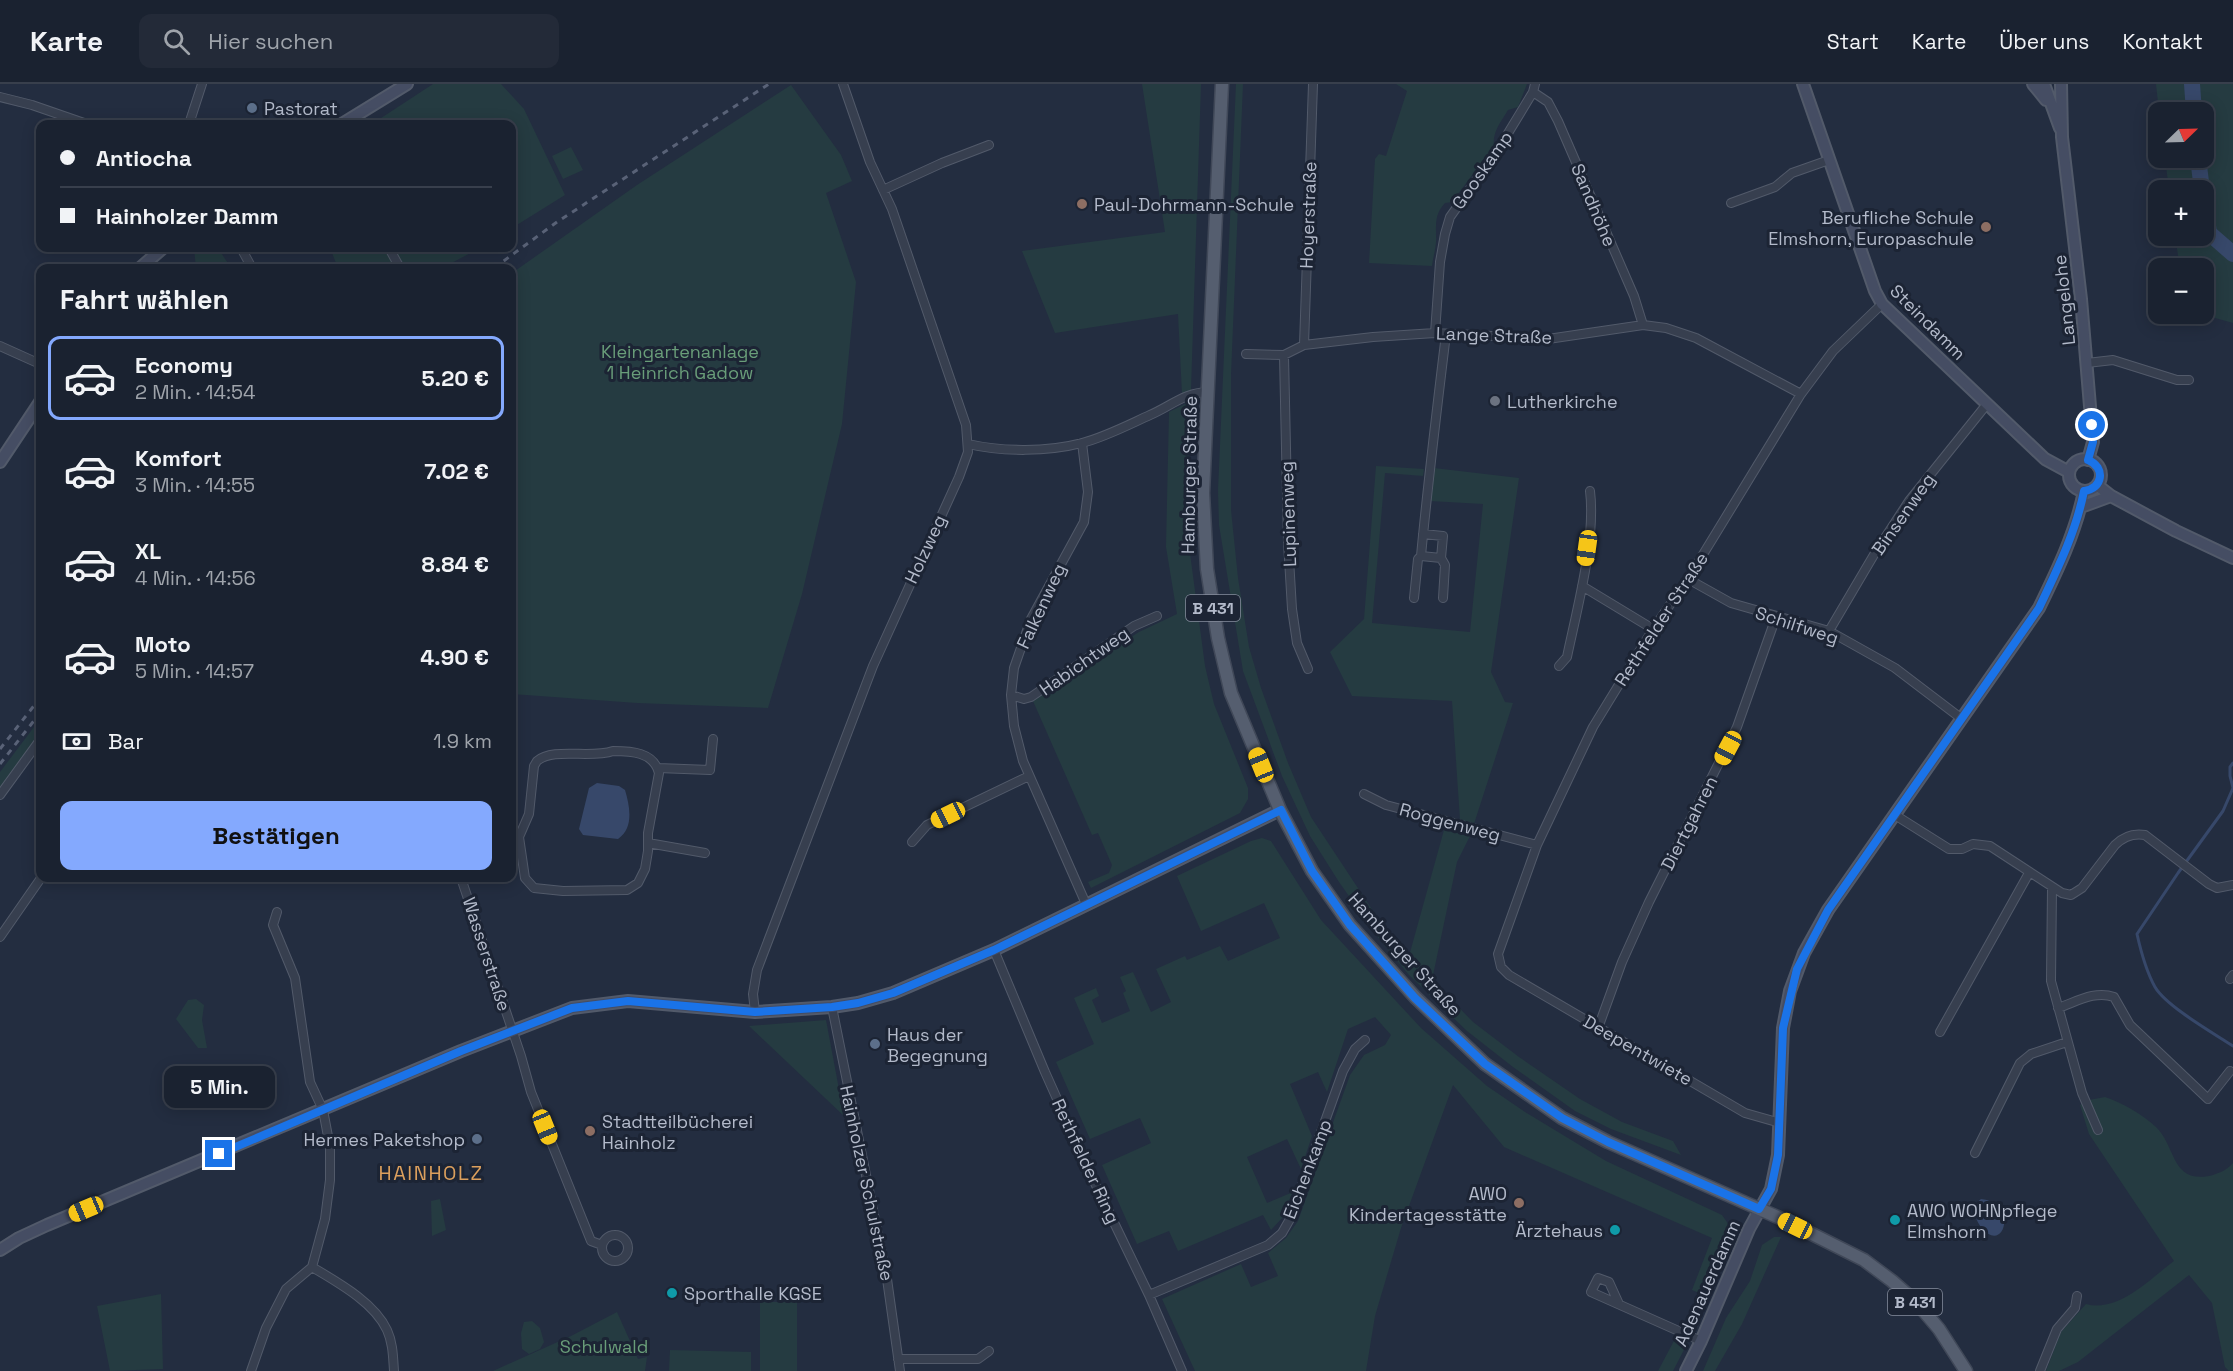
<!DOCTYPE html>
<html lang="de">
<head>
<meta charset="utf-8">
<style>
  :root { --surface:#1a2230; --page:#232a38; --text:#f1f3f6; --muted:#9fa4ab; --line:#383f4c; --accent:#84a9fe }
  body { margin:0; font-family:"Space Grotesk",sans-serif; background:var(--page); color:var(--text); height:100vh; display:flex; flex-direction:column; font-size:22px; white-space:nowrap }
  * { box-sizing:border-box; margin:0 }
  p { font-size:20px; color:var(--muted) }
  .icon { flex:none; width:33px; height:33px; fill:none; stroke:currentColor; stroke-width:2; stroke-linecap:round; stroke-linejoin:round }
  .map { position:relative; flex:1; overflow:hidden }
  .drawer { position:absolute; left:36px; top:180px; width:480px; height:618px; display:flex; flex-direction:column; background:var(--surface); border-radius:12px; box-shadow:0 3px 15px #0003,0 0 0 2px var(--line) }
  .drawer>* { flex:none }
  .banner { position:absolute; left:36px; top:36px; width:480px; height:132px; border-radius:12px; box-shadow:0 3px 15px #0003,0 0 0 2px var(--line); display:grid; align-content:center; height:132px; padding:0 24px; background:var(--surface) }
  .needle { width:39px; rotate:67deg }
  .fabs { position:absolute; left:2148px; top:18px; display:grid; gap:12px }
  .fabs a { display:grid; place-items:center; width:66px; height:66px; border-radius:12px; background:var(--surface); box-shadow:0 3px 15px #0003,0 0 0 2px var(--line); font-size:30px }
  .end { position:absolute; width:27px; height:27px; margin:-14px; border:8px solid #1a73e8; background:#fff; box-shadow:0 0 0 3px #fff }
  .from { border-radius:50% }
  .bubble { position:absolute; height:42px; border-radius:12px; background:var(--surface); box-shadow:0 3px 15px #0003,0 0 0 2px var(--line); font-size:20px; font-weight:700; line-height:42px; text-align:center }
  .car { position:absolute; width:18px; height:36px; margin:-18px -9px; border-radius:8px; box-shadow:0 0 4px 2px #0007; background:linear-gradient(#f5c518 24%,#345 0 40%,#f5c518 0 76%,#345 0 86%,#f5c518 0) }
  .banner b { display:flex; align-items:center; gap:21px; height:57px; font-size:22px }
  .banner b+b { border-top:2px solid var(--line) }
  .banner i { width:15px; height:15px; background:var(--text) }
  ul { padding:0; list-style:none }
  li { display:flex; align-items:center; gap:18px; height:84px; margin:0 12px 9px; padding:0 12px; border:3px solid transparent; border-radius:12px }
  li div { flex:1 }
  li b { display:block; font-size:22px }
  li em { font-style:normal; font-weight:700 }
  li.current { border-color:var(--accent) }
  li>.icon { width:54px; height:54px; stroke-width:1.5 }
  h2 { padding:0 24px; font-size:27px; line-height:72px }
  .pay { display:flex; align-items:center; gap:15px; height:66px; padding:0 24px; font-size:22px }
  .pay p { margin-inline-start:auto }
  .button { display:flex; gap:12px; margin-top:auto; padding:12px 24px }
  .button a { flex:1; height:69px; border-radius:12px; background:var(--accent); color:#111; font-size:24px; font-weight:700; line-height:69px; text-align:center }
  header { display:flex; align-items:center; gap:36px; box-sizing:border-box; height:84px; padding:0 30px; background:var(--surface); border-bottom:2px solid var(--line) }
  header strong { font-size:28px }
  nav { display:flex; gap:33px; margin-inline-start:auto; font-size:21px }
  .search { width:420px; height:54px; background:var(--page); display:flex; align-items:center; gap:15px; box-sizing:border-box; padding:0 21px; border-radius:12px; color:var(--muted); font-size:22px }
  .map>svg:first-child { display:block }
</style>
</head>
<body>
<header>
<strong>Karte</strong>
<div class="search"><svg class="icon" aria-label="search" viewBox="0 0 24 24"><circle cx="10" cy="10" r="6"/><path d="M15 15l6 6"/></svg>Hier suchen</div>
<nav><a>Start</a><a>Karte</a><a>Über uns</a><a>Kontakt</a></nav>
</header>
<div class="map">
<svg width="2233" height="1287" viewBox="0 0 2233 1287">
  <rect width="100%" height="100%" fill="#232d40"/>
  <path fill="#253b41" d="M433 0H501L524 25 565 111 512 144V40H372Z
    M1142 0H1201L1191 306 1182 310 1178 230 1055 249 1022 167 1165 148Z
    M1236 0H1243L1231 291V426L1238 494 1249 563 1261 604 1288 679 1311 733 1383 842 1409 872 1444 746 1470 752 1457 778 1432 896 1473 938 1519 973 1580 1015 1622 1038 1673 1057 1681 1071 1611 1045 1575 1027 1513 983 1467 947 1409 891 1380 856 1339 798 1310 752 1282 692 1243 587 1219 441 1218 406Z
    M1396 0H1527L1518 23 1508 26C1501 38 1492 48 1494 62L1452 118 1445 119C1435 130 1436 138 1436 152 1437 161 1433 173 1432 182L1369 179 1375 75 1379 70 1386 72 1407 7Z
    M2156 0H2233V239L2201 230H2204V184H2180L2175 152H2204V106H2169L2165 74H2204V28H2159Z
    M791 1 841 71 852 97 826 109 856 198 842 340 802 510 768 624 637 619 512 610V189L637 101Z
    M571 63 583 86 563 95 552 72Z
    M194 164H218L231 184H196Z
    M330 164H480L442 184H338Z
    M1191 317 1186 427 1189 462 1205 582 1214 620 1248 704V715L1240 729 1091 804 1088 798 1109 789 1112 781 1098 749 1092 751 1033 617 1139 548 1177 530 1166 463 1169 328Z
    M1376 382 1424 385 1423 392 1385 389 1372 539 1470 548 1483 420 1430 417 1434 384 1519 394 1491 588 1505 618 1513 619 1474 740 1460 736 1452 617 1352 612 1330 568 1364 535Z
    M40 635V650L0 704V688Z
    M1262 754 1271 757 1321 836 1421 944 1487 1002 1525 1028 1606 1077 1722 1131 1729 1141V1147L1692 1246 1685 1244 1699 1209 1692 1206 1712 1154 1504 1063 1453 1001 1401 1144 1375 1232 1366 1287H1195L1162 1215 1241 1180 1251 1203 1278 1192 1268 1169 1286 1154 1298 1137 1350 991 1364 971 1385 961 1391 951 1375 933 1348 945 1327 1008 1318 988 1290 1000 1312 1052 1301 1085 1287 1055 1247 1073 1267 1119 1293 1108 1283 1133 1271 1146 1263 1131 1178 1167 1169 1147 1137 1160 1102 1081 1151 1059 1140 1034 1090 1055 1056 978 1094 960 1074 914 1096 904 1099 912 1092 916 1102 939 1130 927 1123 909 1126 907 1120 893 1133 888 1151 928 1171 918 1156 885 1185 872 1187 876 1220 862 1228 877 1280 854 1264 819 1201 847 1177 792 1251 757Z
    M196 915 204 921 202 936 207 964H198L176 935 188 916Z
    M826 936 844 1032 749 942Z
    M2105 1013C2123 1019 2142 1030 2156 1043 2176 1062 2171 1099 2209 1092 2218 1090 2227 1086 2233 1079V1287H2229L2225 1283 2212 1219 2189 1191 2078 1278 2059 1287H2046L2061 1248 2086 1220C2118 1229 2150 1195 2174 1177L2089 1050 2080 1021 2089 1016Z
    M440 1115 446 1146 432 1152 431 1117Z
    M1774 1153H1781L1742 1240 1715 1287H1703L1726 1234 1750 1197 1762 1161Z
    M161 1210 163 1285 110 1287 97 1222Z
    M760 1218H797V1287H760Z
    M617 1228 638 1275 647 1273 645 1287H493L571 1252Z
    M532 1237 540 1244 544 1258 540 1265 529 1270 522 1265 521 1249 524 1238Z
    M1676 1253 1688 1258 1673 1287H1658Z
    M670 1266 751 1268V1287H669Z"/>
  <path fill="#37486a" d="M597 699 619 702 625 706C630 723 634 744 618 755L583 751 579 745 589 704Z
    M1981 1115C2019 1119 2004 1172 1981 1143 1976 1136 1974 1130 1974 1121Z"/>
  <g fill="none" stroke-linecap="round" stroke-linejoin="round">
    <path stroke="#37486a" stroke-width="3" d="M2233 679 2230 683V692L2233 704 2223 727 2178 789 2137 850C2141 868 2146 887 2155 903 2166 922 2213 949 2233 962"/>
    <path stroke="#37486a" stroke-width="16" d="M2192 0 2194 28
      M2198 74 2202 106
      M2204 114 2209 149 2233 170"/>
    <g stroke="#525a6a" stroke-width="10">
      <path id="street" d="M1533 8 1548 18 1558 37 1634 212 1643 241
        M0 13 32 21 87 40
        M189 40 202 0
        M883 106 942 79 989 61
        M1731 119 1775 103 1792 89 1829 76
        M241 164 252 184
        M389 164 400 184
        M1435 249 1440 178 1445 150 1450 133 1499 64 1533 8 1535 0
        M1304 261 1313 0
        M0 262 40 280
        M1246 270 1284 271 1304 261 1373 253 1435 249 1548 255 1643 241 1666 244 1696 254 1801 310
        M1284 271 1288 458 1292 525 1297 559 1308 585
        M2087 279 2113 276 2177 296H2189
        M1082 359 1088 408 1084 438 1031 535 1014 584 1011 611 1014 642 1023 677 1086 820
        M968 360C1003 368 1047 368 1082 359 1105 353 1128 341 1150 331 1171 322 1185 308 1209 308
        M1423 450 1443 452 1441 474 1421 472C1428 397 1437 324 1446 250
        M1441 474 1445 481 1443 514
        M1688 495 1731 519 1829 547 1895 584 1962 635
        M1582 502 1653 545
        M1414 514 1418 475 1421 472
        M1829 547 1875 469 1909 417 1987 320
        M1559 582 1567 573C1577 525 1596 455 1590 407
        M1011 611 1024 615 1031 613 1134 542 1157 532
        M613 667C631 667 654 668 659 689L648 749V767L645 785 638 799 627 806 563 807 534 804 525 794 519 753 529 730 534 682 537 677C554 663 590 675 613 667Z
        M658 684 710 686 713 655
        M1364 710 1386 721 1537 761
        M0 711 40 656
        M1895 731 1949 765H1962L1973 760 1990 762 2062 809 2071 811 2082 804 2115 761C2124 752 2133 749 2145 751L2209 800 2217 804 2233 801
        M912 758 927 741 1029 692
        M648 759 705 769
        M461 794 521 972 531 1008 591 1157 602 1161
        M2052 804 2051 897 2082 1009 2098 1046
        M0 853 41 794
        M994 866 1045 988 1091 1091 1149 1211 1182 1287
        M2230 895 2233 891
        M832 923 887 1195 900 1287
        M2058 924C2076 918 2095 906 2114 913L2130 941 2208 1015 2230 987
        M755 928 753 910 757 886 873 582 959 393 968 368 966 341 892 125 870 78 843 0
        M1598 944 1622 878 1649 818 1737 643 1776 533
        M1940 948 2029 789
        M1780 1039 1745 1029 1509 891 1501 883 1498 870 1537 761 1593 643 1653 545 1688 495 1801 310 1833 267 1882 220
        M1975 1069 2020 979 2031 970 2067 958
        M602 1164a13 13 0 1 1 26 0a13 13 0 1 1-26 0Z
        M312 1183C337 1198 374 1218 387 1246 393 1259 393 1273 394 1287
        M1149 1211 1268 1161 1282 1149 1290 1135 1343 987 1355 965 1365 956
        M1619 1220 1609 1198 1598 1194 1591 1208 1701 1257
        M898 1275H978L989 1267
        M251 1287 266 1244 286 1205 312 1183 325 1135 330 1096V1063L323 1026 310 998 295 894 273 841 277 828
        M2040 1287 2057 1245 2075 1224 2077 1212"/>
    </g>
    <g stroke="#525a6a" stroke-width="14">
      <path id="secondary" d="M1803 0 1875 207 1882 220 2045 375 2069 388
        M2033 0 2046 16
        M2044 0 2060 44
        M2061 0 2062 53 2081 215 2093 358 2088 376
        M342 40 407 0
        M140 184 163 164
        M2069 391a16 16 0 1 1 32 0a16 16 0 1 1-32 0Z
        M0 378 40 318
        M2097 401 2111 412 2176 447 2233 474
        M2081 423 2111 412
        M0 1166 19 1154 47 1141 461 967 572 924 628 917 755 928 832 923 858 919 893 909 994 866 1280 726
        M1686 1287 1701 1257 1749 1145 1771 1105 1778 1071 1783 944 1790 907 1804 869 1828 826 2039 524C2057 487 2076 448 2084 407"/>
    </g>
    <g stroke="#404858" stroke-width="15">
      <path id="primary" d="M1222 0 1203 409 1207 485 1218 554 1231 609 1280 726 1312 787 1350 841 1415 913 1485 980 1562 1034 1608 1058 1782 1135 1864 1176 1892 1197 1917 1219 1939 1245 1966 1287"/>
    </g>
    <use href="#street" stroke="#373f4f" stroke-width="8"/>
    <use href="#secondary" stroke="#454d63" stroke-width="10"/>
    <use href="#primary" stroke="#555e6f" stroke-width="12"/>
    <path stroke="#596277" stroke-width="3" stroke-dasharray="6 6" stroke-linecap="butt" d="M494 184 557 138 769 0
      M0 665 40 614
      M0 680 40 629"/>
  </g>
  <g fill="none" stroke-linecap="round" stroke-linejoin="round">
    <path stroke="#1a73e8" stroke-width="8" d="M219 1070 461 967 572 924 628 917 755 928 832 923 858 919 893 909 994 866 1281 726 1312 787 1350 841 1415 914 1485 980 1562 1034 1608 1058 1759 1125 1771 1105 1778 1071 1783 944 1797 885 1828 826 2039 524C2057 486 2076 448 2084 407 2103 405 2106 383 2088 376L2093 358 2092 341"/>
  </g>
  <g fill="#5c6f8a" stroke="#1c2434" stroke-width="2">
    <circle cx="252" cy="24" r="6"/>
    <circle cx="875" cy="960" r="6"/>
    <circle cx="477" cy="1055" r="6"/>
  </g>
  <g fill="#8d6e63" stroke="#1c2434" stroke-width="2">
    <circle cx="1082" cy="120" r="6"/>
    <circle cx="1986" cy="143" r="6"/>
    <circle cx="590" cy="1047" r="6"/>
    <circle cx="1519" cy="1119" r="6"/>
  </g>
  <circle fill="#6b7280" stroke="#1c2434" stroke-width="2" cx="1495" cy="317" r="6"/>
  <g fill="#0f9aa8" stroke="#1c2434" stroke-width="2">
    <circle cx="1895" cy="1136" r="6"/>
    <circle cx="1615" cy="1146" r="6"/>
    <circle cx="672" cy="1209" r="6"/>
  </g>
  <g text-anchor="middle" dominant-baseline="central" stroke-width="6" stroke-linejoin="round" paint-order="stroke">
    <g fill="#1c2434" stroke="#868d9d" stroke-width="1.5">
      <rect x="1186" y="511" width="54" height="26" rx="4.5"/>
      <rect x="1888" y="1205" width="54" height="26" rx="4.5"/>
    </g>
    <g font-size="16" font-weight="bold" fill="#b3baca">
      <text x="1213" y="524">B 431</text>
      <text x="1915" y="1218">B 431</text>
    </g>
    <g font-size="18" fill="#b3baca" stroke="#1c2434" text-anchor="start">
      <text x="264" y="24">Pastorat</text>
      <text x="1094" y="120">Paul-Dohrmann-Schule</text>
      <text x="1974" y="133" text-anchor="end">Berufliche Schule<tspan x="1974" dy="21">Elmshorn, Europaschule</tspan></text>
      <text x="1507" y="317">Lutherkirche</text>
      <text x="887" y="950">Haus der<tspan x="887" dy="21">Begegnung</tspan></text>
      <text x="602" y="1037">Stadtteilbücherei<tspan x="602" dy="21">Hainholz</tspan></text>
      <text x="465" y="1055" text-anchor="end">Hermes Paketshop</text>
      <text x="1507" y="1109" text-anchor="end">AWO<tspan x="1507" dy="21">Kindertagesstätte</tspan></text>
      <text x="1907" y="1126">AWO WOHNpflege<tspan x="1907" dy="21">Elmshorn</tspan></text>
      <text x="1603" y="1146" text-anchor="end">Ärztehaus</text>
      <text x="684" y="1209">Sporthalle KGSE</text>
    </g>
    <g font-size="18" fill="#b3baca" stroke="#1c2434">
      <text transform="translate(1482 86) rotate(-55)">Gooskamp</text>
      <text transform="translate(1594 121) rotate(67)">Sandhöhe</text>
      <text transform="translate(1308 131) rotate(-88)">Hoyerstraße</text>
      <text transform="translate(2064 216) rotate(-96)">Langelohe</text>
      <text transform="translate(1928 238) rotate(45)">Steindamm</text>
      <text transform="translate(1494 251) rotate(2)">Lange Straße</text>
      <text transform="translate(1189 391) rotate(-89)">Hamburger Straße</text>
      <text transform="translate(1288 430) rotate(-92)">Lupinenweg</text>
      <text transform="translate(1903 430) rotate(-55)">Binsenweg</text>
      <text transform="translate(925 465) rotate(-65)">Holzweg</text>
      <text transform="translate(1041 522) rotate(-65)">Falkenweg</text>
      <text transform="translate(1661 535) rotate(-57)">Rethfelder Straße</text>
      <text transform="translate(1797 541) rotate(18)">Schilfweg</text>
      <text transform="translate(1084 577) rotate(-35)">Habichtweg</text>
      <text transform="translate(1450 738) rotate(15)">Roggenweg</text>
      <text transform="translate(1689 739) rotate(-63)">Diertgahren</text>
      <text transform="translate(487 870) rotate(72)">Wasserstraße</text>
      <text transform="translate(1405 870) rotate(48)">Hamburger Straße</text>
      <text transform="translate(1638 966) rotate(30)">Deepentwiete</text>
      <text transform="translate(1086 1077) rotate(65)">Rethfelder Ring</text>
      <text transform="translate(1307 1085) rotate(-69)">Eichenkamp</text>
      <text transform="translate(867 1099) rotate(78)">Hainholzer Schulstraße</text>
      <text transform="translate(1707 1199) rotate(-66)">Adenauerdamm</text>
    </g>
    <g font-size="18" fill="#699d79" stroke="#1c2434">
      <text x="680" y="267">Kleingartenanlage<tspan x="680" dy="21">1 Heinrich Gadow</tspan></text>
      <text x="604" y="1262">Schulwald</text>
    </g>
    <g font-size="20" letter-spacing="1.5" fill="#db9f5d" stroke="#1c2434">
      <text x="431" y="1089">HAINHOLZ</text>
    </g>
  </g>
</svg>
<div class="fabs">
<a><svg class="needle" viewBox="-14 -14 28 28"><path d="M0-13l5 13h-10z" fill="#e53935"/><path d="M0 13l5-13h-10z" fill="#9fa4ab"/></svg></a>
<a>+</a>
<a>−</a>
</div>
<i class="end from" style="left:2092px;top:341px"></i>
<i class="end" style="left:219px;top:1070px"></i>
<div class="bubble" style="left:164px;top:982px;width:111px">5 Min.</div>
<i class="car" style="left:1587px;top:464px;rotate:188deg"></i>
<i class="car" style="left:1728px;top:664px;rotate:208deg"></i>
<i class="car" style="left:1261px;top:681px;rotate:338deg"></i>
<i class="car" style="left:948px;top:731px;rotate:244deg"></i>
<i class="car" style="left:545px;top:1043px;rotate:158deg"></i>
<i class="car" style="left:86px;top:1125px;rotate:247deg"></i>
<i class="car" style="left:1795px;top:1142px;rotate:296deg"></i>
<div class="banner">
<b><i class="from"></i>Antiocha</b>
<b><i></i>Hainholzer Damm</b>
</div>
<section class="drawer">
<h2>Fahrt wählen</h2>
<ul>
<li class="current"><svg class="icon" aria-label="car" viewBox="0 0 24 24"><path d="M5 17H2v-5l4-1 3-4h7l3 4 3 1v5h-3M9 17h6M6 11h13"/><circle cx="7" cy="17" r="2"/><circle cx="17" cy="17" r="2"/></svg><div><b>Economy</b><p>2 Min. · 14:54</p></div><em>5.20 €</em></li>
<li><svg class="icon" aria-label="car" viewBox="0 0 24 24"><path d="M5 17H2v-5l4-1 3-4h7l3 4 3 1v5h-3M9 17h6M6 11h13"/><circle cx="7" cy="17" r="2"/><circle cx="17" cy="17" r="2"/></svg><div><b>Komfort</b><p>3 Min. · 14:55</p></div><em>7.02 €</em></li>
<li><svg class="icon" aria-label="car" viewBox="0 0 24 24"><path d="M5 17H2v-5l4-1 3-4h7l3 4 3 1v5h-3M9 17h6M6 11h13"/><circle cx="7" cy="17" r="2"/><circle cx="17" cy="17" r="2"/></svg><div><b>XL</b><p>4 Min. · 14:56</p></div><em>8.84 €</em></li>
<li><svg class="icon" aria-label="car" viewBox="0 0 24 24"><path d="M5 17H2v-5l4-1 3-4h7l3 4 3 1v5h-3M9 17h6M6 11h13"/><circle cx="7" cy="17" r="2"/><circle cx="17" cy="17" r="2"/></svg><div><b>Moto</b><p>5 Min. · 14:57</p></div><em>4.90 €</em></li>
</ul>
<div class="pay"><svg class="icon" aria-label="cash" viewBox="0 0 24 24"><path d="M3 7h18v10H3z"/><circle cx="12" cy="12" r="2"/></svg>Bar<p>1.9 km</p></div>
<div class="button"><a>Bestätigen</a></div>
</section>
</div>
</body>
</html>
